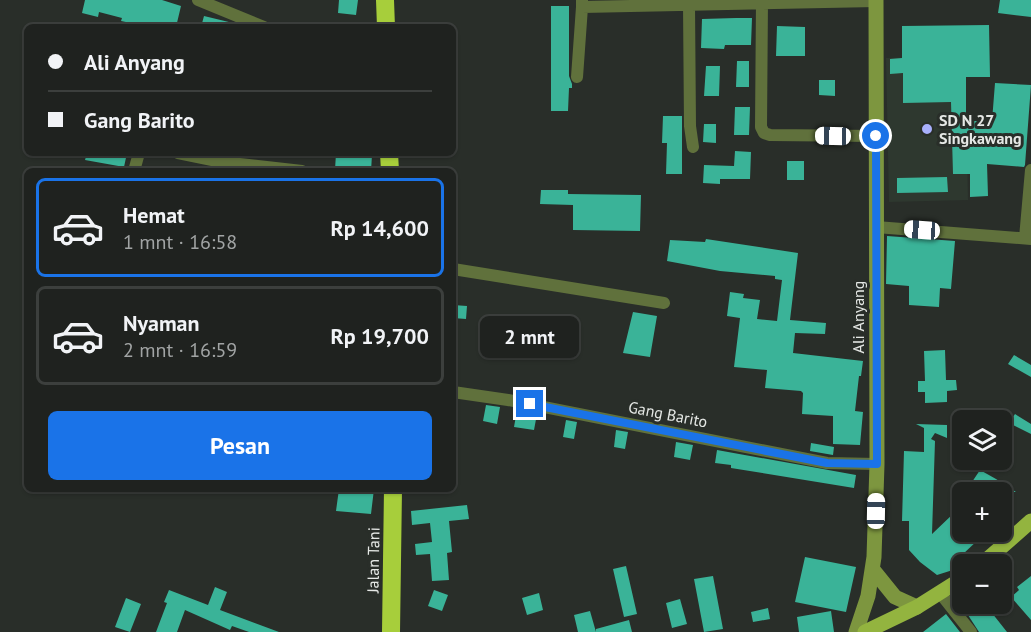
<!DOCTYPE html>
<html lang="id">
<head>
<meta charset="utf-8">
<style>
  :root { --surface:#1f221f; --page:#2c2f2c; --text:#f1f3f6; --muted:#a1a4a4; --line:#3c3f3d; --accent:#1a73e8 }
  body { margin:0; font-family:"PT Sans",sans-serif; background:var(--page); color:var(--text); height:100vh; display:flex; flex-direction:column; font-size:22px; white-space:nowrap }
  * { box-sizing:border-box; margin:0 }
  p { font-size:20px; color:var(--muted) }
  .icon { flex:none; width:33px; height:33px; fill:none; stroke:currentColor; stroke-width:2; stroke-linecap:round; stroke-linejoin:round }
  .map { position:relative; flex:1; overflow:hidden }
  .drawer { position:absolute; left:24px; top:168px; width:432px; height:324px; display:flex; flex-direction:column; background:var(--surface); border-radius:9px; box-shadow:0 2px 4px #0004,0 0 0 2px var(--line) }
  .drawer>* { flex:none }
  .guide { position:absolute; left:24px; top:24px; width:432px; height:132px; border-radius:9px; box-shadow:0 2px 4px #0004,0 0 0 2px var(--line); display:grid; align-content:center; height:132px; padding:0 24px; background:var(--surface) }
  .controls { position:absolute; left:952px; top:410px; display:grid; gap:12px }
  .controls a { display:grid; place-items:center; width:60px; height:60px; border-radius:9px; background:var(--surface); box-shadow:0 2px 4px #0004,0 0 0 2px var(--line); font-size:30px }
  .end { position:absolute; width:27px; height:27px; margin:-14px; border:8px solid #1a73e8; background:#fff; box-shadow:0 0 0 3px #fff }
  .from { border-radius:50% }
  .bubble { position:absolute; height:42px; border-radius:9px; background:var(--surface); box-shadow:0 2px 4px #0004,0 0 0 2px var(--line); font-size:20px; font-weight:700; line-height:42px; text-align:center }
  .car { position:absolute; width:18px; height:36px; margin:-18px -9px; border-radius:8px; box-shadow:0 0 4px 2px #0007; background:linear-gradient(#fff 24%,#345 0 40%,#fff 0 76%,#345 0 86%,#fff 0) }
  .guide b { display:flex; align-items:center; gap:21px; height:57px; font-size:22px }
  .guide b+b { border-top:2px solid var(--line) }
  .guide i { width:15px; height:15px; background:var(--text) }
  ul { padding:10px 0 0; list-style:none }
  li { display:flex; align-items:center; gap:18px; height:99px; margin:0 12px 9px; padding:0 12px; border:3px solid var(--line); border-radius:9px }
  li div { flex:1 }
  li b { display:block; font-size:22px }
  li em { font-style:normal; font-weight:700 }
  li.selected { border-color:var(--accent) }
  li>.icon { width:54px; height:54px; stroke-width:1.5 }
  .action { display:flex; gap:12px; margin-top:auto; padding:12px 24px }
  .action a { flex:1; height:69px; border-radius:9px; background:var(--accent); color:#fff; font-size:24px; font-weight:700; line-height:69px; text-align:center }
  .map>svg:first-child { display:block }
</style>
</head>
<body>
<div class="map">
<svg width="1031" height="632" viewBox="0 0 1031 632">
  <rect width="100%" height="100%" fill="#292e29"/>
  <path fill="#2e382f" d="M965 56 968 200 889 202 886 58Z"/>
  <path fill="#3ab398" d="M85 0H162L181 6 176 27H150L121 21 122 18 99 12 98 17 82 13Z
    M339 0H358L356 15 338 13Z
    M1000 0H1031V17L998 13Z
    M551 6H569V76L572 84V88H569L568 111H551Z
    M204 16 233 23 236 27H201Z
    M736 18H752L751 45H725L724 49 701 48 702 19Z
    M989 25 990 77H966V121H992L995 83 1031 85 1025 165 1024 167 987 164 988 196 970 197V174H953L951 102 903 103V73L890 74V59L902 58V26Z
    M777 26 805 27V56H776Z
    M737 61H749V87H736Z
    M706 66H720L719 96H704Z
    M819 80H835V96L819 95Z
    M735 107H750L749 135H734Z
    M663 116H682V174H666L667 143H662Z
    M704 124H716V143L703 142Z
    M735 151 751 152 750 179H720V184L703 183 704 165 734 166Z
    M87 153H127L124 167 85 160Z
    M336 153 372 155 371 171 335 170Z
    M787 161H804V180H787Z
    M947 177 948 192 897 193V178Z
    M541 190H568V194L641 195 640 231 573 230V205L540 204Z
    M887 236 955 241 951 289 940 288 939 307 909 305V286L886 284Z
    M706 239 798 253 790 320 826 323 825 334 795 333 793 353 863 361 861 376H859L855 411 863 412 860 445 833 444V416L802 414 803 393 801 391 765 388 767 370 734 367 740 318 727 316 730 292 744 294 743 298 760 300 757 319 777 321 782 280 775 279V276L720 271 667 261 670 240 705 242Z
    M453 305 467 306 466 319 453 318Z
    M633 312 657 316 650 357 623 353Z
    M945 350 946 380H956L957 390 947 391V402L925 403V392H918V381H925L924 351Z
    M1014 355 1031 365V377L1008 364Z
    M486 405 500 407 497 424 483 421Z
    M517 410 537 414 534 430 514 427Z
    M1015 414 1031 424V434L1009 423Z
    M566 420 577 422 574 439 563 437Z
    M916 424 947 425V438L935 433 931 439 935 441 932 534 954 513 963 522V531H971L979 539 962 555 956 569 937 575 920 562 909 550V521H902L904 451 924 452V428Z
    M616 430 628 432 625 449 614 447Z
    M676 442 693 445 690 460 674 457Z
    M811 443 834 447 833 455 810 451Z
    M717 450 856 475 854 488 731 468V465L715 463Z
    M980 470 996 479 1016 492H981L970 485Z
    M339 489H374L371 514 336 511Z
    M467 505 469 519 449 521 452 552 447 553 449 580 432 581 430 554 416 555 415 544 432 542 430 523 412 525 411 511Z
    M805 557 856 567 846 612 795 602Z
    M626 566 637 614 624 617 613 569Z
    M713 576 723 629 704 632 694 579Z
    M1031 576V620L1011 597 1019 590 1017 587Z
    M215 587 227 592 220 610 279 632H249L232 626 230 630 185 610 177 632H156L167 603 164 602 169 590 208 605Z
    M434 590 448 595 442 611 428 606Z
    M539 593 543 610 527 615 522 598Z
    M126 598 141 604 130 632 115 627Z
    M680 599 687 624 672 628 666 603Z
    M980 606 989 616 992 613 1007 632H979L968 615Z
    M768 608 770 619 753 622 751 612Z
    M590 611 596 632H578L574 615Z
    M831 611 834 632H799L797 617Z
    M946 614 960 632H923Z
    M629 620 632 632H596V629Z"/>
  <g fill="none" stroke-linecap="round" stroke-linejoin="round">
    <path stroke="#60713c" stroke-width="12" d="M198 0 264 27
      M582 0V7L876 1
      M762 0 761 127 764 133 770 135 876 136
      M689 5 690 126 693 147
      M577 77 582 7
      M178 153 222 162 302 171
      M134 171 139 153
      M876 227 1031 239
      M1025 238 1031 170
      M453 269 664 303
      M453 392 508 400 827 463 877 464
      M940 593 971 632"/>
    <path stroke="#7d963f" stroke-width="15" d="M874 571 895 597 917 607
      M856 632 868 596 874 557 877 464 876 0"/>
    <path stroke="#93b43f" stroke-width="15" d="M982 564 1031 521
      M865 632 917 607 963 578"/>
    <path stroke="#a7ce3b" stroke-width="18" d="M385 0 386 27
      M389 153 390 171
      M391 632 393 489"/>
  </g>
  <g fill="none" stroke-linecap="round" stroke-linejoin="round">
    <path stroke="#1a73e8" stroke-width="8" d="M530 404 827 463 877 464 876 136"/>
  </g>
  <circle fill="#a8b0fc" stroke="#292e29" stroke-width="2" cx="927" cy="129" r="6"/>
  <g text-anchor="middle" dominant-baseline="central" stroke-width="6" stroke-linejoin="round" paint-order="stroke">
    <g font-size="16" font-weight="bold" fill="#e5e8e5" stroke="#292e29" text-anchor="start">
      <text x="939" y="120">SD N 27<tspan x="939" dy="18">Singkawang</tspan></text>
    </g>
    <g font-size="16" fill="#e5e8e5" stroke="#292e29">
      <text transform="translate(858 317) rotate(-90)">Ali Anyang</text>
      <text transform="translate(668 414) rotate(11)">Gang Barito</text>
      <text transform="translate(373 560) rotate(-89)">Jalan Tani</text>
    </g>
  </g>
</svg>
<div class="controls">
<a><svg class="icon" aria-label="layers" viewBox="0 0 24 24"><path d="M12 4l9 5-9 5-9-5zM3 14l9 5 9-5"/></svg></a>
<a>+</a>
<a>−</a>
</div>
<i class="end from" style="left:876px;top:136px"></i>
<i class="end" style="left:530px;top:404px"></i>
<div class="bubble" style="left:480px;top:316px;width:99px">2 mnt</div>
<i class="car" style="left:833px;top:136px;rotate:271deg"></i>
<i class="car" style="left:922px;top:230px;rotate:274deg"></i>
<i class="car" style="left:876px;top:511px;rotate:1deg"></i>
<div class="guide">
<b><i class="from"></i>Ali Anyang</b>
<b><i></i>Gang Barito</b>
</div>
<section class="drawer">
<ul>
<li class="selected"><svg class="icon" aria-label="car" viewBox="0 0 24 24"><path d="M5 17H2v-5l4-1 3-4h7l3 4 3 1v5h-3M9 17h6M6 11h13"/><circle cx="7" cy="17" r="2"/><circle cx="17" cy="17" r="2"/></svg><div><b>Hemat</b><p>1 mnt · 16:58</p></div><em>Rp 14,600</em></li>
<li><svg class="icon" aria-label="car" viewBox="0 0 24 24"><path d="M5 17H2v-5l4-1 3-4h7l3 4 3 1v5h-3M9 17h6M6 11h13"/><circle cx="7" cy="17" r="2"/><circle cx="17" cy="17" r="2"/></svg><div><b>Nyaman</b><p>2 mnt · 16:59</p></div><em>Rp 19,700</em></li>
</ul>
<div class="action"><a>Pesan</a></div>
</section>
</div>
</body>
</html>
